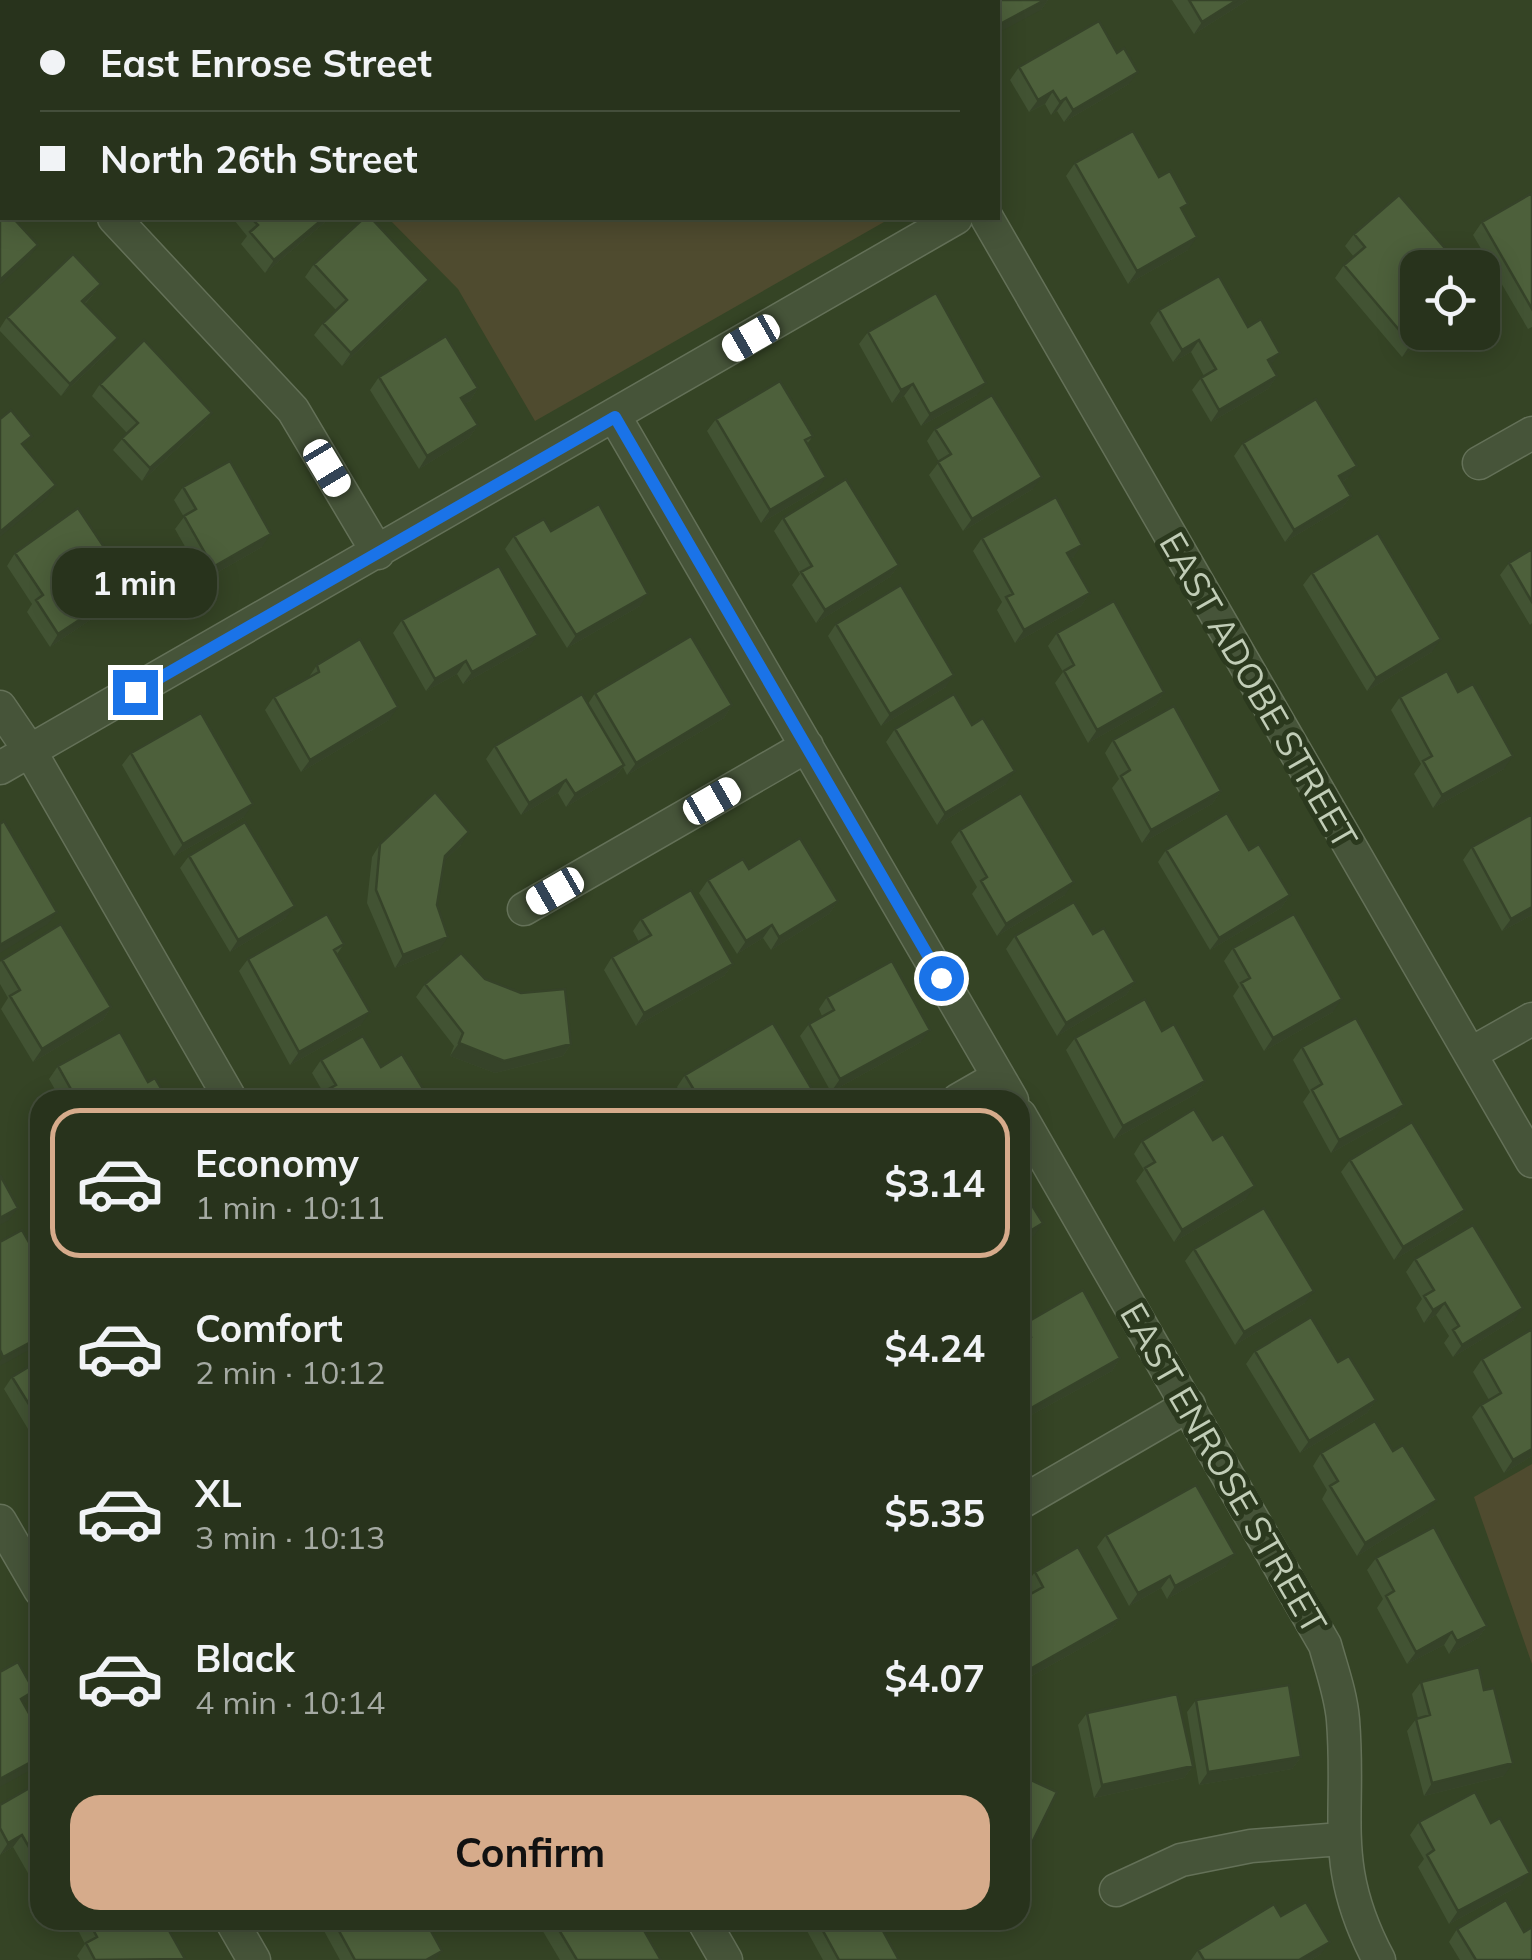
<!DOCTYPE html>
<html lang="en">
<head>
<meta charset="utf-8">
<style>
  :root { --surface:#28331c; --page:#303b25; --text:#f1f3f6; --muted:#a5aaa3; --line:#444e3b; --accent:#d6ab8b }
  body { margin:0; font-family:Mulish,sans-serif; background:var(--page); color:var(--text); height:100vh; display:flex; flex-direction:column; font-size:38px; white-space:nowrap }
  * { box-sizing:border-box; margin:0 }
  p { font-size:32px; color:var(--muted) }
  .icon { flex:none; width:55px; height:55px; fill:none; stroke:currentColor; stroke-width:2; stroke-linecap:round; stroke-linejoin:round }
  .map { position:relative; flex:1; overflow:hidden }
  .panel { position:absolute; left:30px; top:1090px; width:1000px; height:840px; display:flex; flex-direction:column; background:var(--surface); border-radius:30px; box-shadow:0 5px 25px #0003,0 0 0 2px var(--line) }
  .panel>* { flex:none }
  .guide { position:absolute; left:0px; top:0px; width:1000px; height:220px; box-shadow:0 5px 25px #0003,0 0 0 2px var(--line); display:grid; align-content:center; height:220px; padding:0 40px; background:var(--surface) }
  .tools { position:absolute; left:1400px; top:250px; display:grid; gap:20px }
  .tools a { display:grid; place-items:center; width:100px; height:100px; border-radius:20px; background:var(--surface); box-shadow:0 5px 25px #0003,0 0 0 2px var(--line); font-size:50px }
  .end { position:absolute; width:45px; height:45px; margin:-22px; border:12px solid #1a73e8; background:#fff; box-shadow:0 0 0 5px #fff }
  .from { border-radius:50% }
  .bubble { position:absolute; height:70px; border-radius:30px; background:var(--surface); box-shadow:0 5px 25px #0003,0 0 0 2px var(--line); font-size:32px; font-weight:700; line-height:70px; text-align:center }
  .car { position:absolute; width:30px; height:60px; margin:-30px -15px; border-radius:12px; box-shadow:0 0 8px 2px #0007; background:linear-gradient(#fff 24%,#345 0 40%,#fff 0 76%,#345 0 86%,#fff 0) }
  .guide b { display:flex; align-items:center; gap:35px; height:95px; font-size:38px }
  .guide b+b { border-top:2px solid var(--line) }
  .guide i { width:25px; height:25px; background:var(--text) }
  ul { padding:18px 0 0; list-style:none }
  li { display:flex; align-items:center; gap:30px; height:150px; margin:0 20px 15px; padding:0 20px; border:5px solid transparent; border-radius:30px }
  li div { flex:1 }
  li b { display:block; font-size:38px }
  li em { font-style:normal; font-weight:700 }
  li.selected { border-color:var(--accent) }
  li>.icon { width:90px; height:90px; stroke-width:1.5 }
  .button { display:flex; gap:20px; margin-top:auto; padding:20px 40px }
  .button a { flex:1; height:115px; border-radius:30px; background:var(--accent); color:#111; font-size:40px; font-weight:700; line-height:115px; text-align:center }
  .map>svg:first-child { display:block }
</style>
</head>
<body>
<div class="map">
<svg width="1532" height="1960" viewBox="0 0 1532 1960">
  <rect width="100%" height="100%" fill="#354425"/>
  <path fill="#4f4b2f" d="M176 0H803L804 2H178Z
    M388 218H891L535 421 458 289Z
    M1532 1464V1664L1474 1497Z"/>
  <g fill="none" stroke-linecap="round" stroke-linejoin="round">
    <g stroke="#647158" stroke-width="35">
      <path id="minor" d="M861 0 863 2
        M0 100 2 103
        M114 218 293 410 378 553
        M987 218 1532 1161
        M615 417 1012 1100
        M1479 463 1532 433
        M0 707 30 751 231 1100
        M0 768 956 218
        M524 909 807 746
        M1470 1054 1532 1019
        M958 1100 998 1077
        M1020 1115 1325 1645C1332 1670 1341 1695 1343 1720 1351 1818 1328 1864 1379 1960
        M1020 1503 1189 1405
        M0 1521 40 1590
        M1116 1890 1181 1860 1251 1846 1341 1839
        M231 1920 254 1960
        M703 1920 726 1960"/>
    </g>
    <use href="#minor" stroke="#465439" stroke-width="32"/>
  </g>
  <path fill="#425333" d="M959 0H1048L1041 10 998 2H960Z
    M1172 0H1248L1194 34Z
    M1019 67 1129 84 1064 122 1057 111 1051 115 1045 104 1029 112 1010 80Z
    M1075 163 1159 177 1183 212 1188 250 1128 284 1066 176Z
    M1532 193V327L1528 329 1473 235 1482 222Z
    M236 218H330L265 273 241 244 247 236 234 220Z
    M1354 234 1457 262 1452 268H1418V332H1431L1402 357 1335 278 1344 265 1354 257 1345 246Z
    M314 264 429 280 420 292 342 366 314 335 323 323 336 310 305 277Z
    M101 284 92 296 85 304 109 351 61 396 0 331V328L7 317Z
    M1159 310 1271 365 1277 376 1268 389 1211 422 1192 390 1201 378 1204 376 1191 352 1173 362 1150 323Z
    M868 332 977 395 921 426 904 396 892 403 859 344Z
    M379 377 478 388 470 401 464 404 478 425 469 438 419 469 370 390Z
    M100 384 212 413 203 425 142 481 113 450 127 433 92 396Z
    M716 419 813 436 807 444 817 490 761 523 707 431Z
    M935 429 1033 489 963 531 929 475 939 462 927 441Z
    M1243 443 1348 478 1342 482 1351 496 1342 508 1285 542 1234 456Z
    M183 487 262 547 204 580 175 529 184 517 174 500Z
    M783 518 899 565 890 577 816 623 792 585 800 574 774 531Z
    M551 531 640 606 567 648 505 549 514 536Z
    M982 538 1074 557 1070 559 1090 593 1081 606 1015 643 997 610 1002 602 973 551Z
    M1532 549V623L1530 625 1500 575 1509 563Z
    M15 553 101 557 114 604 50 647 27 612 32 604 7 566Z
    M1312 573 1432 652 1367 691 1303 585Z
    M402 620 529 647 463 684 457 674 426 691 393 633Z
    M836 624 946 687 881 726 828 636Z
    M1057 633 1164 692 1156 705 1088 743 1055 683 1063 672 1048 646Z
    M317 665 389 720 301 772 265 710 274 697 309 677Z
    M595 693 732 705 724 718 627 775 623 767 615 777 566 807 558 793 521 815 486 759 495 746 588 704Z
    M1400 697 1504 769 1433 808 1414 774 1421 764 1391 710Z
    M972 725 1006 784 937 825 886 742 895 729Z
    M1113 740 1221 791 1212 804 1142 843 1112 788 1119 779 1105 753Z
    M131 753 244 817 174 856 122 765Z
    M960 830 1065 895 997 936 972 894 977 887 951 842Z
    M380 844 461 845 444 861 437 905 439 950 395 968 367 903 372 857Z
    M1472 847 1532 915 1502 931 1463 860Z
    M1166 850H1249L1290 895 1281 908 1210 950 1158 862Z
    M189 856 286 918 230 952 180 868Z
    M749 869 838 901 829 914 771 950 763 938 737 954 699 893 708 880Z
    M641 919 733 964 724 976 636 1026 604 970 612 957 639 942 633 931Z
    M1093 934 1135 982 1126 995 1057 1036 1006 949 1015 936Z
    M344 944 337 954 361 1025 290 1065 239 971 248 959Z
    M1233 948 1333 1012 1264 1051 1233 996 1239 987 1224 961Z
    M2 960 111 1007 103 1020 33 1062 1 1009 8 998 0 984V962Z
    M485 979 571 1044 563 1056 495 1073 450 1056 454 1046 416 997 425 984Z
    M827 997 921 1042 831 1092 800 1036 809 1024 822 1016 819 1009Z
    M1162 1031 1205 1081 1196 1094 1114 1139 1066 1050 1075 1038Z
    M1302 1047 1395 1117 1331 1153 1303 1102 1310 1092 1293 1060Z
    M321 1060 381 1067 430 1100H318L323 1092 312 1073Z
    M58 1066 148 1082 168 1100H61L49 1079Z
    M685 1075 816 1096 813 1100H684L677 1087Z
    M1142 1141 1246 1199 1174 1242 1136 1181 1144 1170 1134 1154Z
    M1350 1160 1465 1210 1456 1222 1394 1260 1341 1172Z
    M1194 1249 1305 1303 1235 1345 1185 1261Z
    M1415 1259 1514 1320 1453 1357 1444 1343 1449 1336 1436 1315 1424 1323 1416 1308 1422 1299 1406 1272Z
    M1024 1324 1120 1358 1112 1371 1022 1420 1020 1416V1329Z
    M1532 1329V1456L1504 1473 1472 1417 1481 1405 1489 1400 1473 1372 1482 1359Z
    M1255 1351 1376 1400 1367 1413 1300 1453 1246 1364Z
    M40 1360V1449L4 1389 12 1377Z
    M1321 1453 1428 1512 1357 1556 1322 1499 1327 1490 1313 1466Z
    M1106 1535 1226 1566 1167 1599 1161 1588 1129 1606 1097 1547Z
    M1376 1558 1487 1626 1478 1638 1449 1654 1444 1645 1407 1664 1377 1608 1383 1599 1367 1570Z
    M1035 1572 1119 1619 1110 1632 1021 1682 1020 1600 1031 1594 1026 1584Z
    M1421 1682 1504 1776 1424 1796 1407 1731 1416 1719 1418 1718 1412 1694Z
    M1196 1700 1301 1757 1292 1769 1199 1785 1187 1712Z
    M1087 1713 1193 1766 1184 1778 1094 1798 1078 1725Z
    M40 1782V1894L13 1847 0 1855V1805Z
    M1419 1822 1521 1885 1449 1924 1418 1867 1424 1859 1410 1835Z
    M1281 1916 1321 1954 1311 1960H1191L1198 1950Z
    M73 1920H163L185 1960H80L77 1956 85 1944Z
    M318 1920H425L436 1960H340Z
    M541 1920H638L661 1960H560L538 1923Z
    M801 1920H877L899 1960H823Z
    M1457 1929 1524 1932 1532 1960H1460L1449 1942Z"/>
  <path fill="#364329" d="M1045 0H1048L1041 10 998 33V25Z
    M1237 0H1248L1194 34 1202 22Z
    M1138 72 1129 84 1064 122 1073 110Z
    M1053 91 1045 104 1029 112 1038 100Z
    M1066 98 1057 111 1051 115 1060 102Z
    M324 218H330L265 273 274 260Z
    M1197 237 1188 250 1128 284 1137 271Z
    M38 245 29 258 0 285V280Z
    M429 280 420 292 342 366 351 353Z
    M101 284 92 296 74 314 82 301Z
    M1425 332H1431L1402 357 1411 344Z
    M118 338 109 351 61 396 70 384Z
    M1199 340 1191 352 1173 362 1182 350Z
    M1280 353 1271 365 1268 360Z
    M1277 376 1268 389 1211 422 1219 410Z
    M986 383 977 395 921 426 930 414Z
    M913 384 904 396 892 403 901 390Z
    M478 388 470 401 452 411 461 398Z
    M212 413 203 425 142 481 150 468Z
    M478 425 469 438 419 469 427 456Z
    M1357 466 1348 478 1330 489 1339 476Z
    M826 477 817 490 761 523 770 510Z
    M1042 477 1033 489 963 531 972 519Z
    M56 485 47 498 0 537V532Z
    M1351 496 1342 508 1285 542 1294 530Z
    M271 534 262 547 204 580 213 567Z
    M1082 545 1074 557 1058 566 1067 553Z
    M899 565 890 577 816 623 825 610Z
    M123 591 114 604 50 647 58 634Z
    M1090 593 1081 606 1015 643 1024 630Z
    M648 594 640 606 567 648 576 635Z
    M538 635 529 647 463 684 472 672Z
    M1441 639 1432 652 1367 691 1376 678Z
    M466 661 457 674 426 691 435 679Z
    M954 675 946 687 881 726 890 714Z
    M1164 692 1156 705 1088 743 1097 730Z
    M732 705 724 718 627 775 636 763Z
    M398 707 389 720 301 772 310 760Z
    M1513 756 1504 769 1433 808 1442 795Z
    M624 765 615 777 566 807 575 794Z
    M1015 771 1006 784 937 825 945 813Z
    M566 780 558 793 521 815 529 803Z
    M1221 791 1212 804 1142 843 1151 830Z
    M253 804 244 817 174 856 183 844Z
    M469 832 461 845 436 869 445 856Z
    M1074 882 1065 895 997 936 1006 924Z
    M1290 895 1281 908 1210 950 1219 938Z
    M838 901 829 914 771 950 779 937Z
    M295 906 286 918 230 952 238 940Z
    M1532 907V915L1502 931 1511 919Z
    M57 912 48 924 0 953V945Z
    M772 925 763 938 737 954 746 941Z
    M448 937 439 950 395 968 403 955Z
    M733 964 724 976 636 1026 644 1013Z
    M1135 982 1126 995 1057 1036 1066 1023Z
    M1342 999 1333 1012 1264 1051 1273 1038Z
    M111 1007 103 1020 33 1062 42 1049Z
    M370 1012 361 1025 290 1065 299 1052Z
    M930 1030 921 1042 831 1092 840 1079Z
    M459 1043 571 1044 563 1056 495 1073 450 1056Z
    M1205 1081 1196 1094 1114 1139 1123 1126Z
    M1404 1105 1395 1117 1331 1153 1339 1140Z
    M1255 1186 1246 1199 1174 1242 1182 1230Z
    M18 1208 9 1220 0 1225V1218Z
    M1465 1210 1456 1222 1394 1260 1403 1247Z
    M1043 1223 1034 1236 1020 1244V1237Z
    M1314 1291 1305 1303 1235 1345 1244 1332Z
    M1445 1303 1436 1315 1424 1323 1433 1310Z
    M1523 1308 1514 1320 1453 1357 1462 1345Z
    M40 1337V1344L0 1366V1361L3 1357Z
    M1120 1358 1112 1371 1022 1420 1031 1408Z
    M1376 1400 1367 1413 1300 1453 1309 1441Z
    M1532 1449V1456L1504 1473 1513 1460Z
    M1437 1500 1428 1512 1357 1556 1365 1543Z
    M1235 1554 1226 1566 1167 1599 1175 1586Z
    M1170 1576 1161 1588 1129 1606 1138 1593Z
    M1119 1619 1110 1632 1021 1682 1030 1669Z
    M1487 1626 1478 1638 1449 1654 1457 1641Z
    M1452 1632 1444 1645 1407 1664 1416 1652Z
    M34 1691 26 1703 12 1711 21 1699Z
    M40 1757V1765L0 1787V1779Z
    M1301 1757 1292 1769 1199 1785 1208 1772Z
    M1513 1763 1504 1776 1424 1796 1432 1783Z
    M1193 1766 1184 1778 1094 1798 1102 1785Z
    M22 1835 13 1847 0 1855 8 1843Z
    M1530 1873 1521 1885 1449 1924 1458 1911Z
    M1330 1942 1321 1954 1311 1960H1299Z
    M442 1951 436 1960H426Z"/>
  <path fill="#4d603b" stroke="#364329" stroke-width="2.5" d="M100 0H150L152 2H97Z
    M974 0H1045L998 25V2H975Z
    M1189 0H1237L1202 22Z
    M1099 21 1117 53 1124 48 1138 72 1073 110 1066 98 1060 102 1053 91 1038 100 1019 67Z
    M1133 131 1159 177 1170 171 1188 204 1181 208 1197 237 1137 271 1075 163Z
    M0 180 2 182V218H13L38 245 0 280Z
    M1532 193V309L1482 222Z
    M1399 195 1457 262 1450 268H1418V332H1425L1411 344 1344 265 1365 247 1354 234Z
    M251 218H324L274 260 250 232 258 225Z
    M364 218H371L429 280 351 353 323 323 347 300 314 264Z
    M73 254 101 284 82 301 118 338 70 384 7 317Z
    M1219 276 1248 327 1261 319 1280 353 1268 360 1277 376 1219 410 1201 378 1216 369 1199 340 1182 350 1159 310Z
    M936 293 986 383 930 414 913 384 901 390 868 332Z
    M446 336 478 388 461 398 478 425 427 456 379 377Z
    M144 340 212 413 150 468 122 438 138 423 100 384Z
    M780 381 813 436 805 440 826 477 770 510 716 419Z
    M992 395 1042 477 972 519 938 462 951 454 935 429Z
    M1316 399 1357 466 1339 476 1351 496 1294 530 1243 443Z
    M11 410 32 436 22 444 56 485 0 532V419Z
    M230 461 271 534 213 567 184 516 196 509 183 487Z
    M846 479 899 565 825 610 801 572 812 566 783 518Z
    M1056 497 1082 545 1067 553 1090 593 1024 630 1006 597 1013 594 982 538Z
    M599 504 648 594 576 635 514 536 544 519 551 531Z
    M78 508 106 550 99 555 123 591 58 634 36 600 43 595 15 553Z
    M1378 533 1441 639 1376 678 1312 573Z
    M1532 549V602L1509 563Z
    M499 566 538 635 472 672 466 661 435 679 402 620Z
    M901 585 954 675 890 714 836 624Z
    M1114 601 1164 692 1097 730 1064 671 1074 665 1057 633Z
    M691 636 732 705 636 763 595 693Z
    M360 639 398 707 310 760 274 697 319 672 317 665Z
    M1447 671 1458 692 1473 684 1513 756 1442 795 1423 761 1432 756 1400 697Z
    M582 694 624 765 575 794 566 780 529 803 495 746Z
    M954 694 972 725 983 718 1015 771 945 813 895 729Z
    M1174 706 1221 791 1151 830 1121 776 1130 770 1113 740Z
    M201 713 253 804 183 844 131 753Z
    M435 792 469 832 445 856 437 905 448 937 403 955 376 890 380 844Z
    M1021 793 1074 882 1006 924 981 881 987 877 960 830Z
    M1227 813 1249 850 1259 844 1290 895 1219 938 1166 850Z
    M1532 814V907L1511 919 1472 847Z
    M4 821 57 912 0 945V824Z
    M245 822 295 906 238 940 189 856Z
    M800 838 838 901 779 937 772 925 746 941 708 880 743 859 749 869Z
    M691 890 733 964 644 1013 612 957 651 935 641 919Z
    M1074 902 1093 934 1104 928 1135 982 1066 1023 1015 936Z
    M327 914 344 944 334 950 370 1012 299 1052 248 959Z
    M1294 914 1342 999 1273 1038 1241 983 1250 978 1233 948Z
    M61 924 111 1007 42 1049 10 996 20 990 2 960Z
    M461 953 485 979 521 993 565 989 571 1044 504 1061 459 1043 463 1033 425 984Z
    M892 961 930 1030 840 1079 809 1024 834 1010 827 997Z
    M1145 999 1162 1031 1174 1024 1205 1081 1123 1126 1075 1038Z
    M1356 1018 1404 1105 1339 1140 1312 1090 1322 1084 1302 1047Z
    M773 1023 816 1096 809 1100H700L685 1075Z
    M120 1032 148 1082 155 1078 168 1100H77L58 1066Z
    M363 1036 381 1067 402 1054 430 1100H328L323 1092 336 1085 321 1060Z
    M1194 1109 1213 1140 1223 1134 1255 1186 1182 1230 1145 1168 1155 1162 1142 1141Z
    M1412 1122 1465 1210 1403 1247 1350 1160Z
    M0 1175 18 1208 0 1218Z
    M1020 1186 1043 1223 1020 1237Z
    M1264 1208 1314 1291 1244 1332 1194 1249Z
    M1473 1225 1523 1308 1462 1345 1453 1330 1459 1326 1445 1303 1433 1310 1424 1296 1434 1290 1415 1259Z
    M22 1230 40 1262V1337L3 1357 0 1350V1242Z
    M1083 1290 1120 1358 1031 1408 1020 1388V1343L1031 1337 1024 1324Z
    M1311 1317 1338 1362 1349 1356 1376 1400 1309 1441 1255 1351Z
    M1532 1329V1449L1513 1460 1481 1405 1501 1393 1482 1359Z
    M40 1360V1422L12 1377Z
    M1375 1421 1393 1451 1403 1445 1437 1500 1365 1543 1330 1486 1338 1481 1321 1453Z
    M1196 1485 1235 1554 1175 1586 1170 1576 1138 1593 1106 1535Z
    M1434 1527 1487 1626 1457 1641 1452 1632 1416 1652 1386 1596 1394 1591 1376 1558Z
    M1078 1547 1119 1619 1030 1669 1020 1652V1600L1043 1587 1035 1572Z
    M18 1662 34 1691 21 1699 31 1717 40 1713V1757L0 1779V1672Z
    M1479 1667 1484 1690 1494 1688 1513 1763 1432 1783 1416 1719 1430 1715 1421 1682Z
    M1289 1685 1301 1757 1208 1772 1196 1700Z
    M1177 1694 1193 1766 1102 1785 1087 1713Z
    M1020 1775 1057 1792 1020 1867Z
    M40 1782V1866L22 1835 8 1843 0 1828V1805Z
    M1475 1792 1491 1823 1500 1818 1530 1873 1458 1911 1427 1855 1434 1850 1419 1822Z
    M1506 1900 1524 1932 1532 1927V1960H1476L1457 1929Z
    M1306 1902 1330 1942 1299 1960H1204L1198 1950 1274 1904 1281 1916Z
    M88 1920H163L185 1959 95 1960 86 1943 97 1937Z
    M333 1920H425L442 1951 426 1960H355Z
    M553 1920H638L661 1960H577Z
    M817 1920H877L899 1960H839Z"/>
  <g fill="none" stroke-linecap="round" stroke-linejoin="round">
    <path stroke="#1a73e8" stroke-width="12" d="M135 692 615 417 941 978"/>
  </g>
  <g text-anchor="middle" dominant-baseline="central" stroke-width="10" stroke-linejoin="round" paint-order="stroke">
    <g font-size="35" fill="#c1cdb7" stroke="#2b391e">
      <text transform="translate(1259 690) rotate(60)">EAST ADOBE STREET</text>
      <text transform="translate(1224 1468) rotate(60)">EAST ENROSE STREET</text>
    </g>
  </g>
</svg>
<div class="tools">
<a><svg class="icon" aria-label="locate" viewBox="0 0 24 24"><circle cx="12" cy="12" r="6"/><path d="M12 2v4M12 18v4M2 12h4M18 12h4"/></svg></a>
</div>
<i class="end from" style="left:941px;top:978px"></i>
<i class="end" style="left:135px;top:692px"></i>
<div class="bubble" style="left:52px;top:548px;width:165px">1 min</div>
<i class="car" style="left:751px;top:338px;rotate:240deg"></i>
<i class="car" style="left:327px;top:468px;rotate:149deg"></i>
<i class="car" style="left:712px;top:801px;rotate:60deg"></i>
<i class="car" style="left:555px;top:891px;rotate:240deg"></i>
<div class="guide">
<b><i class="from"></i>East Enrose Street</b>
<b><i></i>North 26th Street</b>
</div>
<section class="panel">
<ul>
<li class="selected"><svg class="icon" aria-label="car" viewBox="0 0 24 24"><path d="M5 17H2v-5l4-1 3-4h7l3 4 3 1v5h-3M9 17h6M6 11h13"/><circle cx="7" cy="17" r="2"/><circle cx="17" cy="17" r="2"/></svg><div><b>Economy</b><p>1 min · 10:11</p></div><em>$3.14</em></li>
<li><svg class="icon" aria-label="car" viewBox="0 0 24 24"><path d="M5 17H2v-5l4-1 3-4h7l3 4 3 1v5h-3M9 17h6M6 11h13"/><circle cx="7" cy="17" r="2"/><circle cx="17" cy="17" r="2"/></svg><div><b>Comfort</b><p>2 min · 10:12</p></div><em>$4.24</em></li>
<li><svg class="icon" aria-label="car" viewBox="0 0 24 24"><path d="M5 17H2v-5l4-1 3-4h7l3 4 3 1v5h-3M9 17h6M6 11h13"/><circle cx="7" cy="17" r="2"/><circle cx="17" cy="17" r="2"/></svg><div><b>XL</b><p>3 min · 10:13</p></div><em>$5.35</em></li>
<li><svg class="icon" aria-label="car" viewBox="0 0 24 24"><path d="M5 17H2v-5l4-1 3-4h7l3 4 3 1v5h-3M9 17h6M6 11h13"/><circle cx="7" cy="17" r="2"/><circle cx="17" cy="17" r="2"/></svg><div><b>Black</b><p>4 min · 10:14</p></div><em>$4.07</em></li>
</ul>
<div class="button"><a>Confirm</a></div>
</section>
</div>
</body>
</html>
